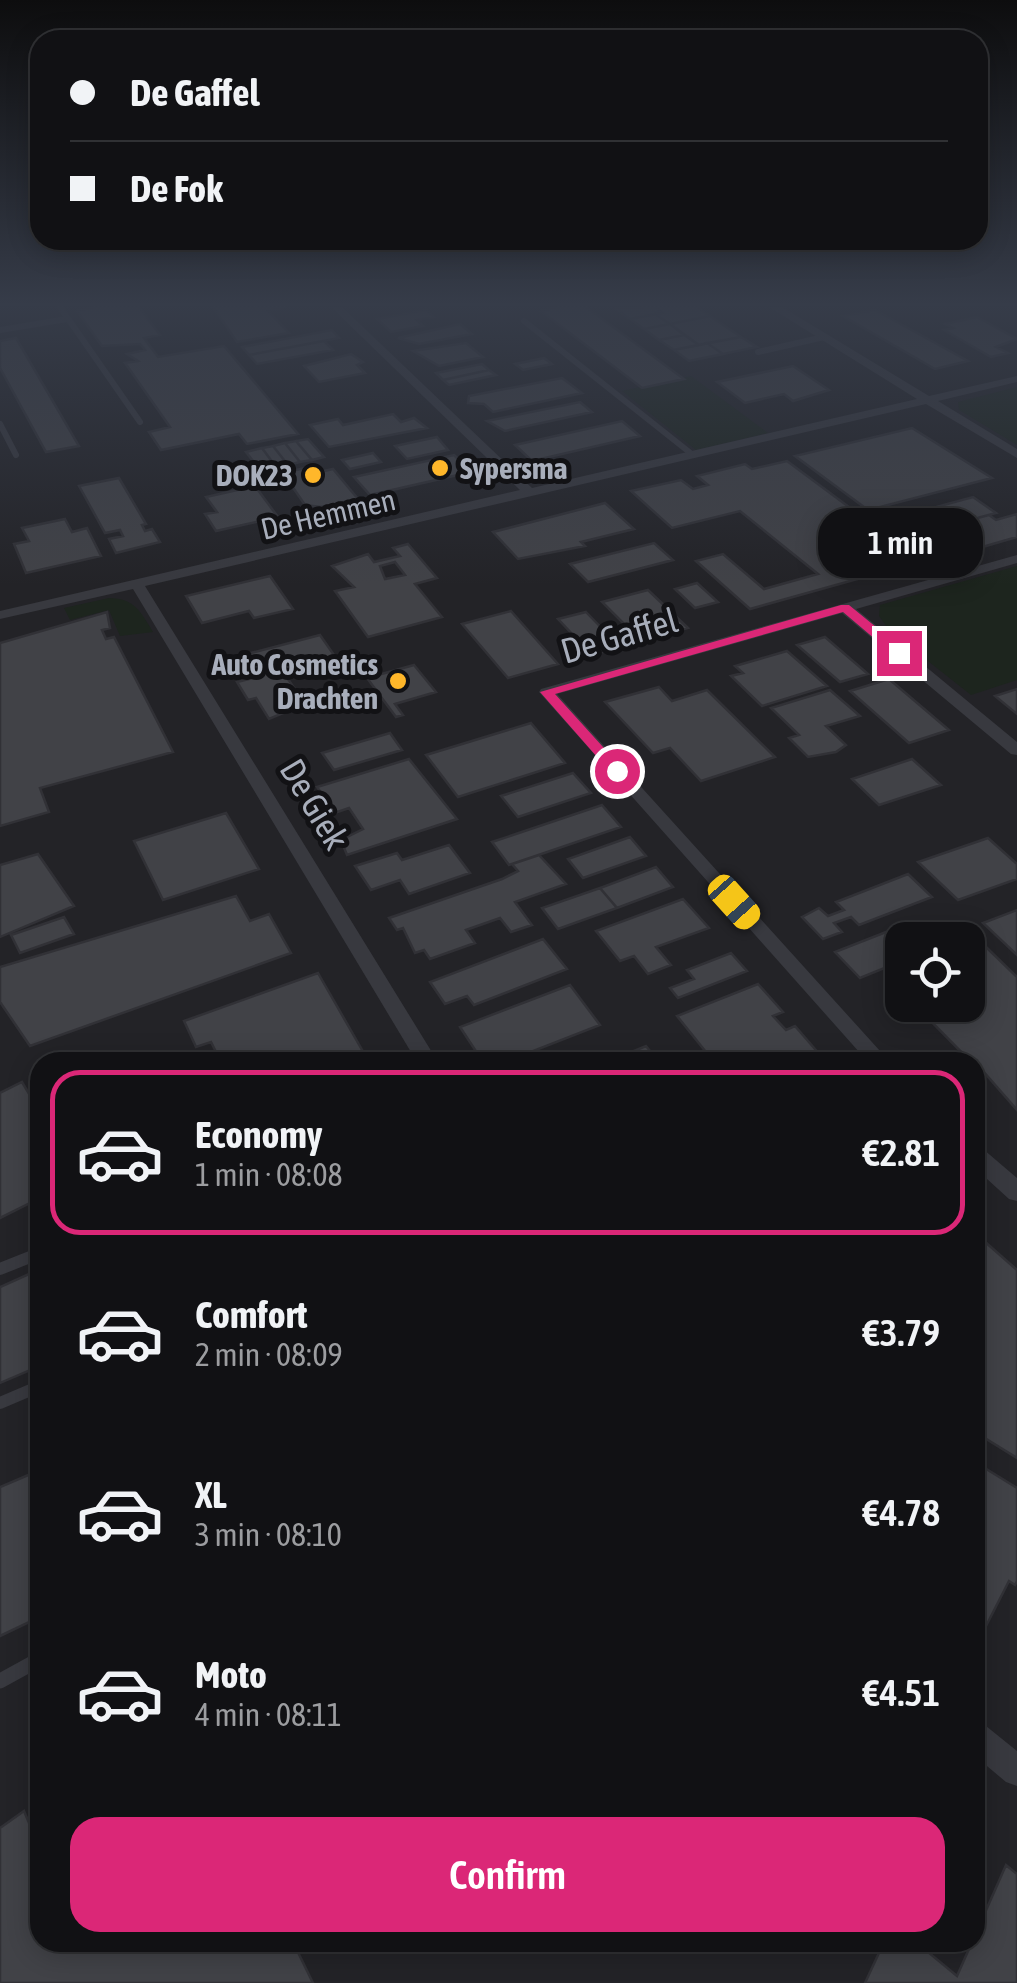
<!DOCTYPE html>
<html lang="en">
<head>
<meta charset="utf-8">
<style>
  :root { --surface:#111114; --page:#1a1a1d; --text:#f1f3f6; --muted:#9c9da0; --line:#303134; --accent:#db2777 }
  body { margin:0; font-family:"Asap Condensed",sans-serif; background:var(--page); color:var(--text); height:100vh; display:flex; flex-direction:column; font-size:38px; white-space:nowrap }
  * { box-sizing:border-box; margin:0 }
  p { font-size:32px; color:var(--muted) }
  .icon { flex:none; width:55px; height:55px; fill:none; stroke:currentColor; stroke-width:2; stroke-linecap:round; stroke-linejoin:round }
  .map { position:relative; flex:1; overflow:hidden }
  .side { position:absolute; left:30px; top:1052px; width:955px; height:900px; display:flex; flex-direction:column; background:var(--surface); border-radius:30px; box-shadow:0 5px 25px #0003,0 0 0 2px var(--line) }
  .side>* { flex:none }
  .banner { position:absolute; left:30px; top:30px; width:958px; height:220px; border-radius:30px; box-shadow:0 5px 25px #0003,0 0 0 2px var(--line); display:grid; align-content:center; height:220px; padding:0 40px; background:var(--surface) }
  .tools { position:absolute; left:885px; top:922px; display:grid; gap:20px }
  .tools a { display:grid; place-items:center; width:100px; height:100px; border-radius:20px; background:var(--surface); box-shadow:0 5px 25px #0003,0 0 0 2px var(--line); font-size:50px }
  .end { position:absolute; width:45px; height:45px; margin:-22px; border:12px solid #db2777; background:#fff; box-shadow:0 0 0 5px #fff }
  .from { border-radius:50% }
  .bubble { position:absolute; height:70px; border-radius:30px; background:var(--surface); box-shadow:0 5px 25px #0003,0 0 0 2px var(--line); font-size:32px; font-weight:600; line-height:70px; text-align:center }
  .car { position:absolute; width:30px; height:60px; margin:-30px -15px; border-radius:12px; box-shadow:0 0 8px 2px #0007; background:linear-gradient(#f5c518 24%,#345 0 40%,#f5c518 0 76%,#345 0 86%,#f5c518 0) }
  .banner b { display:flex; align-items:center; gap:35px; height:95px; font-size:38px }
  .banner b+b { border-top:2px solid var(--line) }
  .banner i { width:25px; height:25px; background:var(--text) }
  ul { padding:18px 0 0; list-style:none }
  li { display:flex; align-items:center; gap:30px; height:165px; margin:0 20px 15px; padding:0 20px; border:5px solid transparent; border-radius:30px }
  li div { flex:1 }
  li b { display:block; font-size:38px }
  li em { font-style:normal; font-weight:600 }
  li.current { border-color:var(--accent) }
  li>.icon { width:90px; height:90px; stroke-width:1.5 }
  .cta { display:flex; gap:20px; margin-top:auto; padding:20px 40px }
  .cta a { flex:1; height:115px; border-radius:30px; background:var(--accent); color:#fff; font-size:40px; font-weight:600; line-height:115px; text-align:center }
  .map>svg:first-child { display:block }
</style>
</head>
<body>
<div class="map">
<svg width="1017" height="1983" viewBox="0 0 1017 1983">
  <rect width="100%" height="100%" fill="#17171a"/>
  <path fill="#232327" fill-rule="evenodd" d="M0 307H1017V1983H0ZM902 940H968V1005H902ZM40 1062H975V1942H40Z"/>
  <path fill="#1d251e" d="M691 376 768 433 696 450 622 391Z
    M1017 387V445L959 410 958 402Z
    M1017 566V680L971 695 890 631 879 616 880 605Z
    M109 598C134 598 141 612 153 632L120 636 109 610 70 620 64 608Z"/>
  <path fill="#414247" stroke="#313136" stroke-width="2.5" fill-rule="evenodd" d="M96 307H139L160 335 144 338 158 357 224 346 298 434 247 444 239 434 161 450 149 432 170 427 125 363 138 361 127 354 145 350 140 344 102 346 77 311Z
    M213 307H286L268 311 289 333 237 342Z
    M558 307H586L684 379 642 388 541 311Z
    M655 307 663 313 630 319 616 309Z
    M655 307H697L710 316 670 324 655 314 663 313Z
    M426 310 434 317 417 320 423 326 391 332 377 319Z
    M875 310 968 361 935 369 843 316Z
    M655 314 670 324 644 329 630 319Z
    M710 316 741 337 699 345 670 324Z
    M977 317 1017 339 996 347 1008 353 991 357 944 330 953 328 945 324Z
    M460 324 472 334 419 344 398 338Z
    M670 324 684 335 659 340 644 329Z
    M332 330 339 338 249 355 242 347Z
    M684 335 699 345 674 350 659 340Z
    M741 337 757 347 723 354 707 343Z
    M16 338 79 446 46 452 0 368V341Z
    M324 341 333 350 257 364 249 355Z
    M466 343 483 357 439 366 413 351Z
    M707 343 723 354 689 361 674 350Z
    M351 354 363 362 357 365 365 373 319 382 304 366Z
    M544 358 552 364 523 370 515 364Z
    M482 364 489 370 443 380 436 373Z
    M793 366 829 390 793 401 784 394 745 403 717 382Z
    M489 370 496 375 449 385 443 380Z
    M562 378 582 393 493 412 484 404 468 403 469 396Z
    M580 402 592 412 505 431 487 421Z
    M393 414 401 422 414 418 427 428 329 447 310 425 338 419 343 425Z
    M622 421 640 436 532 461 515 445Z
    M912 428 992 478 880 507 888 513 905 508 966 552 915 565 856 521 880 515 868 510 795 456Z
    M437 437 448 450 407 459 395 446Z
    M308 439 324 457 312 460 296 441Z
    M296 441 312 460 300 462 285 443Z
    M285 443 300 462 288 465 273 446Z
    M273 446 288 465 276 467 262 448Z
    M262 448 276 467 260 470 246 452Z
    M373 453 381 462 350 469 342 460Z
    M454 455 471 472 370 495 354 477Z
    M787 461 857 513 833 519 897 568 750 609 696 561 723 554 764 589 818 574 740 511 672 528 631 491 681 480 693 489 708 485 697 476 745 464 752 469Z
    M305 468 310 474 333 469 358 499 321 507 305 505 283 473Z
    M119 478 146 524 142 525 145 531 152 529 160 542 116 553 109 539 123 536 120 530 105 533 79 486Z
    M255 486 278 517 216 531 205 514 217 512 206 497Z
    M973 497 996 513 948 526 925 510Z
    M605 503 634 529 581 542 585 546 518 559 493 532Z
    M1017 514V537L979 548 950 525 989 515 996 520Z
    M65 519 72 532 87 528 101 556 26 573 14 544 29 541 22 528Z
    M654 543 673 560 588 582 570 564Z
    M408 544 437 578 415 584 442 617 368 637 335 591 354 587 332 566 368 554 374 562 400 556 393 548ZM395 562 405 575 385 579 380 566Z
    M270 576 293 609 254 618 249 611 202 623 186 596Z
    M697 583 718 602 695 608 675 589Z
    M648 590 688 628 641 641 602 602Z
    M511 611 558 664 508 678 462 624Z
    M107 612 110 628 102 630 106 639 114 637 173 752 40 788 49 812 0 826V643Z
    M586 612 620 647 592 655 558 619Z
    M320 635 341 665 288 679 305 704 269 719 256 698 248 700 237 682 261 676 247 654Z
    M825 637 868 674 840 682 797 645Z
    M787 651 827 686 762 706 731 676 743 673 735 666Z
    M414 665 436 692 395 704 403 715 396 717 367 678Z
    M889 679 949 730 909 743 850 691Z
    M659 687 672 701 707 690 775 757 701 781 670 748 653 753 605 702Z
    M1017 689V714L995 696Z
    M830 690 860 716 826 726 846 745 836 752 808 757 789 738 799 735 771 708Z
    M531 723 565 763 458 797 426 755Z
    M390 733 402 750 334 770 322 753Z
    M409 759 457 819 347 855 341 840 363 829 349 808 323 817 313 800 324 797 317 787Z
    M912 759 941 785 879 805 852 779Z
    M573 773 591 793 518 817 501 796Z
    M602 805 621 827 509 865 492 842Z
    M226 813 259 869 163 900 134 841Z
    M630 837 646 856 583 878 568 859Z
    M988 838 1017 864V879L958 900 918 862Z
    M449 845 470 873 409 894 400 880 371 890 355 866 397 853 402 860Z
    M38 854 74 906 0 937V865Z
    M539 855 566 884 515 902 532 925 511 932 500 918 466 930 475 943 430 959 424 950 415 953 403 928 397 930 389 918 502 879 518 871 512 864Z
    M656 867 673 887 617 908 600 888Z
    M908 874 932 897 859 925 851 917 834 923 842 932 823 939 802 917 819 908 828 916 844 910 836 902Z
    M600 888 617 908 558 929 542 908Z
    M236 896 250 921 269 914 291 953 30 1046 0 1002V967Z
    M683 899 709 928 656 947 671 965 648 974 634 956 620 961 596 931Z
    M1017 910V955L983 923Z
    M64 917 74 934 20 953 11 935Z
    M886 932 902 948V961L860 978 835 952Z
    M543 939 567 969 474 1005 467 996 445 1004 430 982Z
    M985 946 1017 977V1110L975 1062H971L915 1005H968V953Z
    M731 953 747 971 678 998 670 988 694 979 687 970Z
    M318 973 369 1062H221L211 1042 196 1047 184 1021Z
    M758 984 783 1012 773 1016 786 1030 795 1026 821 1056 806 1062H714L677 1016Z
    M570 985 600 1025 505 1062H483L460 1027Z
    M646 1046 659 1062H607Z
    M22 1082 40 1112V1198L0 1218V1093Z
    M975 1233 1017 1270V1458L975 1432Z
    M40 1269V1366L0 1383V1287Z
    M975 1462 1017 1488V1581L1015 1585 1009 1581 982 1634 975 1629Z
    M40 1470V1617L0 1636V1487Z
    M24 1811 40 1849V1942H293L313 1983H0V1828Z
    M1006 1865 1017 1874V1983H865L884 1942H916L957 1976Z"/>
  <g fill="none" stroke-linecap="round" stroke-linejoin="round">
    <path stroke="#38393f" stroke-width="6" d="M60 307 140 422
      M524 321 693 455
      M0 330 67 319
      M758 352 824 337
      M0 424 16 455"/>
    <path stroke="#38393f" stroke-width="12" d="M0 1269 40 1253
      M0 1403 40 1386"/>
    <path stroke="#38393f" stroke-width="15" d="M0 1681 40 1659"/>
    <path fill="#38393f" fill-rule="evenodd" d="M331 307H342L532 488 917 399 769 307H782L929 396 1017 376V382L938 401 1017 449V458L926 404 145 586 438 1062H417L133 589 0 619V611L520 490Z
      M1017 555V563L856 609 1017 742V755L1011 754 842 613 557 694 890 1062H868L539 692 541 689Z
      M975 1146 983 1149 1017 1178V1201L1009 1199 975 1168Z
      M975 1722 986 1726 1017 1751V1786L1006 1782 975 1756Z"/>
  </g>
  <linearGradient id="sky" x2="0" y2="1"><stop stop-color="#0d0d0e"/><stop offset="0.52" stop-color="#363c49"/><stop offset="1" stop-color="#363c49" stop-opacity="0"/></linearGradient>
  <rect width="1017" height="585" fill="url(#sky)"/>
  <path fill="#db2777" d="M841 605H849L904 650V656H895L843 612 555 694 622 768V774H612L540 692Z"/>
  <g fill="#ffb72a" stroke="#121215" stroke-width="4">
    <circle cx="440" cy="468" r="10"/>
    <circle cx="313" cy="475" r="10"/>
    <circle cx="398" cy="681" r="10"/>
  </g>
  <g text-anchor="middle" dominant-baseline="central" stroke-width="10" stroke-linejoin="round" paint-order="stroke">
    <g font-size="30" font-weight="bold" fill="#a8aebb" stroke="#121215" text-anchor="end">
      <text x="460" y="468" text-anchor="start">Sypersma</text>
      <text x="293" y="475">DOK23</text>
      <text x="378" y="664">Auto Cosmetics<tspan x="378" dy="34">Drachten</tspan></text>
    </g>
    <g font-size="30" fill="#a8aebb" stroke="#121215">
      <text transform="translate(328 514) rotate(-13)">De Hemmen</text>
    </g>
    <g font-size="35" fill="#a8aebb" stroke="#121215">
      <text transform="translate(619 635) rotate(-16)">De Gaffel</text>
      <text transform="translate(315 804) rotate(59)">De Giek</text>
    </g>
  </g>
</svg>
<div class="tools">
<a><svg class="icon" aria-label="locate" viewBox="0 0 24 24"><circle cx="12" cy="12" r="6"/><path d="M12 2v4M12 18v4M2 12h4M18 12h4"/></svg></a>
</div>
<i class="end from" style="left:617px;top:771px"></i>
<i class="end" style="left:899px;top:653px"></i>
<div class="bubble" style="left:818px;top:508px;width:165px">1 min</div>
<i class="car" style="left:734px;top:902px;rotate:138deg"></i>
<div class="banner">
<b><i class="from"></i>De Gaffel</b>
<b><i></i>De Fok</b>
</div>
<section class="side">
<ul>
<li class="current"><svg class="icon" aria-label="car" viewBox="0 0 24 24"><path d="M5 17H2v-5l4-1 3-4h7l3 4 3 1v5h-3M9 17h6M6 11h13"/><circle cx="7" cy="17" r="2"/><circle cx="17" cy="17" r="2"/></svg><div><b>Economy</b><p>1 min · 08:08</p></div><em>€2.81</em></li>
<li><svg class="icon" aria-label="car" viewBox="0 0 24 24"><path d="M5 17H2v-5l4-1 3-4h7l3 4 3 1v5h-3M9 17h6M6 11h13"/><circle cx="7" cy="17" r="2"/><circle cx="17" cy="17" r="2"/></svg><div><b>Comfort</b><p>2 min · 08:09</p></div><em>€3.79</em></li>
<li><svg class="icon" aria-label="car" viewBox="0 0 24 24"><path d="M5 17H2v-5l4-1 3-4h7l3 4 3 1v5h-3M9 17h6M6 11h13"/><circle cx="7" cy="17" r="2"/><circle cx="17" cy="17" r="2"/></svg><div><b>XL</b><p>3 min · 08:10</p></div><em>€4.78</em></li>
<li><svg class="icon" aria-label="car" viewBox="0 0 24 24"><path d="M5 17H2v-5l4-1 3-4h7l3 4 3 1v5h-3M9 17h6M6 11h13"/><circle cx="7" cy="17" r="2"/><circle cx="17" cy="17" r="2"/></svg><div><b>Moto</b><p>4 min · 08:11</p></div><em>€4.51</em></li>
</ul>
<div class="cta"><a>Confirm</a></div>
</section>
</div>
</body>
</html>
